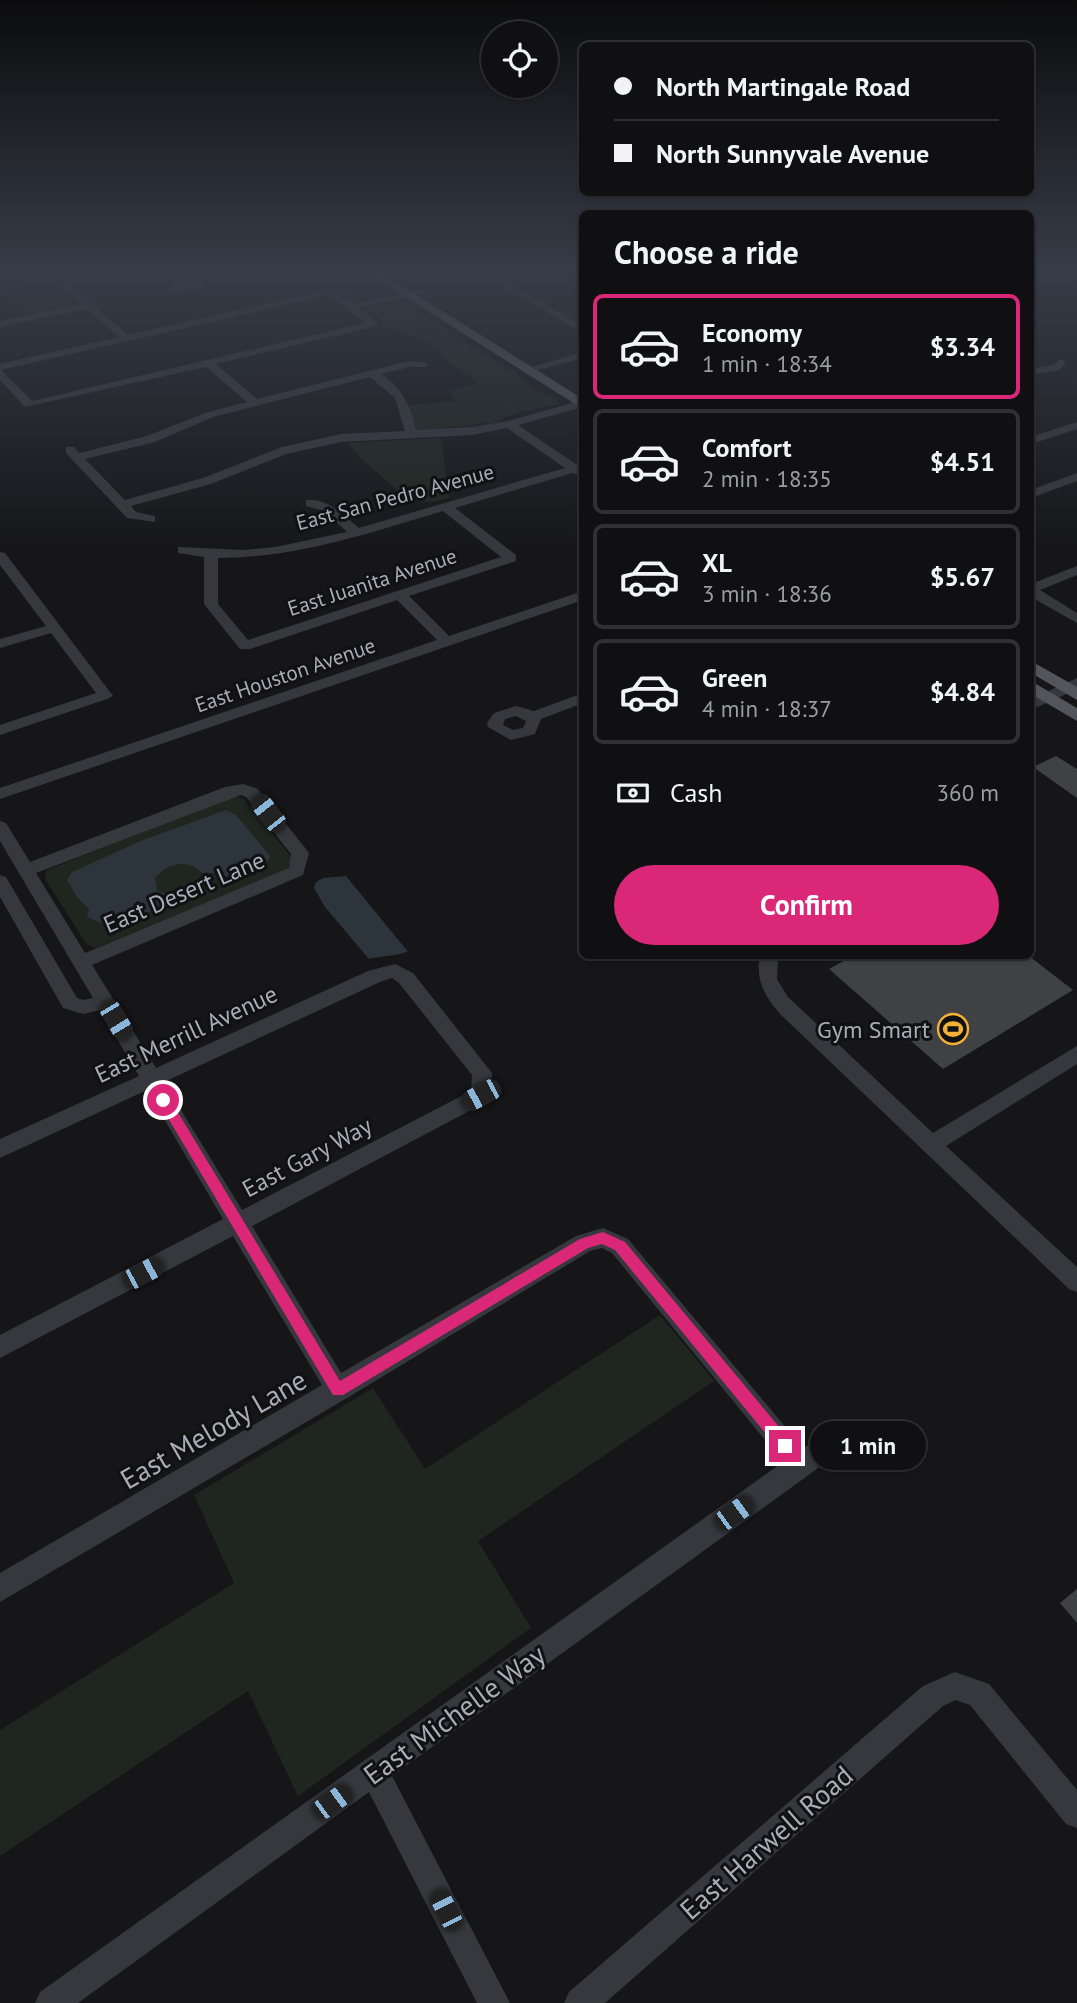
<!DOCTYPE html>
<html lang="en">
<head>
<meta charset="utf-8">
<style>
  :root { --surface:#101012; --page:#19191b; --text:#f1f3f6; --muted:#9c9d9f; --line:#303032; --accent:#db2777 }
  body { margin:0; font-family:"PT Sans",sans-serif; background:var(--page); color:var(--text); height:100vh; display:flex; flex-direction:column; font-size:26px; white-space:nowrap }
  * { box-sizing:border-box; margin:0 }
  p { font-size:23px; color:var(--muted) }
  .icon { flex:none; width:38px; height:38px; fill:none; stroke:currentColor; stroke-width:2; stroke-linecap:round; stroke-linejoin:round }
  .map { position:relative; flex:1; overflow:hidden }
  .panel { position:absolute; left:579px; top:210px; width:455px; height:749px; display:flex; flex-direction:column; background:var(--surface); border-radius:10px; box-shadow:0 2px 5px #0004,0 0 0 2px var(--line) }
  .panel>* { flex:none }
  .guide { position:absolute; left:579px; top:42px; width:455px; height:154px; border-radius:10px; box-shadow:0 2px 5px #0004,0 0 0 2px var(--line); display:grid; align-content:center; height:154px; padding:0 35px; background:var(--surface) }
  .fabs { position:absolute; left:481px; top:21px; display:grid; gap:14px }
  .fabs a { display:grid; place-items:center; width:77px; height:77px; border-radius:50%; background:var(--surface); box-shadow:0 2px 5px #0004,0 0 0 2px var(--line); font-size:35px }
  .end { position:absolute; width:32px; height:32px; margin:-16px; border:9px solid #db2777; background:#fff; box-shadow:0 0 0 4px #fff }
  .from { border-radius:50% }
  .bubble { position:absolute; height:49px; border-radius:24px; background:var(--surface); box-shadow:0 2px 5px #0004,0 0 0 2px var(--line); font-size:23px; font-weight:800; line-height:49px; text-align:center }
  .car { position:absolute; width:21px; height:42px; margin:-21px -10px; border-radius:9px; box-shadow:0 0 5px 2px #0007; background:linear-gradient(#222 24%,#8ab4d8 0 40%,#222 0 76%,#8ab4d8 0 86%,#222 0) }
  .guide b { display:flex; align-items:center; gap:24px; height:66px; font-size:26px }
  .guide b+b { border-top:2px solid var(--line) }
  .guide i { width:18px; height:18px; background:var(--text) }
  ul { padding:0; list-style:none }
  li { display:flex; align-items:center; gap:21px; height:105px; margin:0 14px 10px; padding:0 21px; border:4px solid var(--line); border-radius:10px }
  li div { flex:1 }
  li b { display:block; font-size:26px }
  li em { font-style:normal; font-weight:800 }
  li.active { border-color:var(--accent) }
  li>.icon { width:63px; height:63px; stroke-width:1.5 }
  h2 { padding:0 35px; font-size:32px; line-height:84px }
  .pay { display:flex; align-items:center; gap:18px; height:77px; padding:0 35px; font-size:26px }
  .pay p { margin-inline-start:auto }
  .button { display:flex; gap:14px; margin-top:auto; padding:14px 35px }
  .button a { flex:1; height:80px; border-radius:42px; background:var(--accent); color:#fff; font-size:28px; font-weight:800; line-height:80px; text-align:center }
  .map>svg:first-child { display:block }
</style>
</head>
<body>
<div class="map">
<svg width="1077" height="2003" viewBox="0 0 1077 2003">
  <rect width="100%" height="100%" fill="#161618"/>
  <path fill="#1e261f" d="M358 272 378 292V294L367 299H355L340 289H318L304 282Z
    M39 278 44 279 74 303 24 314 12 299 0 293 1 286Z
    M402 302 508 369 505 371H515L532 390 557 399 559 404 512 414 496 422 417 431 408 405 456 401 449 390 478 383 442 357 438 348 416 337 384 326 379 317 364 309Z
    M441 438 449 498C415 509 403 495 380 475 369 465 356 457 349 443Z
    M235 796 244 799 293 859 287 870 105 944 95 948 87 945 45 879 47 870Z
    M660 1315 714 1381 478 1541 531 1628 298 1796 248 1691 0 1856V1730L234 1583 194 1495 373 1388 425 1469Z"/>
  <path fill="#2c353c" d="M226 810 236 815 270 856 269 860C250 864 237 878 217 877L215 873H202C188 859 168 862 155 878L157 891 175 897V902C171 907 116 922 106 925L87 917 89 909 77 897 67 880 72 872 143 840Z
    M346 876 405 948 408 951C396 957 383 955 369 959L325 907 314 888 316 882 323 878Z"/>
  <path fill="#404145" d="M206 278 202 290 170 291 176 279Z
    M1056 756 1077 769V798L1033 767Z
    M853 956H1029L1073 990 943 1069 829 969Z
    M1077 1589V1623L1060 1603Z"/>
  <g fill="none" stroke-linecap="round" stroke-linejoin="round">
    <path fill="#37383d" fill-rule="evenodd" d="M45 272H56L128 335 331 289 353 304 425 289V293L359 308 377 322V326L216 364 257 399 409 361 427 363V367H409L381 374C403 389 411 406 416 430L472 427 508 421 583 400V407L518 425 583 469V476L572 473 455 508 516 555V561L409 596 449 636 583 591V600L0 799V788L437 640 397 600 250 649H240L204 604V557L178 553V547L244 550 275 547 347 532 324 511 306 506V500C328 498 343 515 359 528L565 468 507 428 472 435 341 442 286 454 211 484 131 506 136 512 155 516V522L127 518 66 453V447H74L79 453 147 436 205 413 247 402 206 367 25 407 0 380V364L119 337 86 309 0 327V321L81 304ZM329 295 365 323 32 401 1 370ZM370 377 395 398 405 431 341 434 282 447 203 478 125 500 85 459 155 442 213 417ZM443 511 501 557 248 640 218 604V558C296 558 369 533 443 511Z
      M477 272H490L502 279 527 272H544L509 283 583 326V333Z
      M1043 272H1057L1077 281V287Z
      M583 352V358L526 373 521 370Z
      M1061 359 1066 362 1060 370 1031 375V369L1052 365Z
      M1077 422V429L1031 444V437Z
      M1077 473V481L1031 498V490Z
      M0 552 5 553 110 692 113 695 110 698 0 735V725L96 693 51 633 0 648V639L46 626 0 565Z
      M1077 566V575L1040 590 1077 613V623L1031 597V584Z
      M1077 678V689L1031 710V699Z
      M583 693V703L541 719 535 734 511 740 488 727 487 723 494 713 516 706 534 711ZM516 716 526 721 523 728 513 730 503 725 505 719Z
      M243 784 258 789 306 849 309 853 303 875 92 965 156 1068 368 971 395 964 413 973 492 1073 491 1095 488 1101 252 1226 341 1373 576 1236 603 1228 628 1239 803 1448 822 1437 831 1440 835 1449 831 1458 810 1474 392 1776 510 2003H477L369 1792 78 2003H35L40 1992 783 1462 612 1253 602 1248 590 1251 347 1398 0 1602V1573L322 1385 233 1236 0 1358V1335L223 1219 147 1090 0 1158V1139L139 1076 100 1010 83 1014 63 1008 0 897V875L6 877 77 998 83 1000 93 998 0 841V821L6 823 30 862 225 787ZM241 795 246 797 291 854 289 868 85 953 36 873ZM392 978 399 983 472 1075 471 1091 242 1210 164 1082 380 982Z
      M760 956H778L777 979 788 997 933 1133 1077 1046V1064L946 1146 1077 1267V1292L1069 1289 780 1014C765 996 755 980 760 956Z
      M955 1672 989 1684 1077 1790V1828L1066 1824 970 1705 956 1700 943 1706 605 2003H564L569 1992 923 1686Z"/>
    <path fill="#53555c" fill-rule="evenodd" d="M366 272H380L583 399V409Z
      M1031 661 1077 687V700L1031 673Z
      M1031 681 1077 708V721L1031 694Z"/>
  </g>
  <linearGradient id="sky" x2="0" y2="1"><stop stop-color="#0c0c0d"/><stop offset="0.49" stop-color="#363c48"/><stop offset="1" stop-color="#363c48" stop-opacity="0"/></linearGradient>
  <rect width="1077" height="553" fill="url(#sky)"/>
  <path fill="#db2777" d="M163 1095 168 1096 340 1381 580 1239 603 1232 625 1242 790 1440 793 1446 790 1451 785 1453 780 1451 615 1250 602 1244 588 1248 343 1395H333L159 1103 157 1100Z"/>
  <defs>
    <g id="stadium-ring" transform="scale(1.575)"><circle r="9.5" fill="#111113" stroke="#f2b134" stroke-width="1.5"/><path d="M0-5a6.5 5 0 1 0 0 10a6.5 5 0 1 0 0-10ZM-3.5-1.8h7v3.6h-7Z" fill="#f2b134"/></g>
  </defs>
  <g fill-rule="evenodd">
    <use href="#stadium-ring" x="953" y="1029"/>
  </g>
  <g text-anchor="middle" dominant-baseline="central" stroke-width="6" stroke-linejoin="round" paint-order="stroke">
    <g font-size="21" fill="#a8adb8" stroke="#111113">
      <text transform="translate(395 497) rotate(-15)">East San Pedro Avenue</text>
      <text transform="translate(372 582) rotate(-18)">East Juanita Avenue</text>
      <text transform="translate(285 675) rotate(-19)">East Houston Avenue</text>
    </g>
    <g font-size="24" fill="#a8adb8" stroke="#111113">
      <text transform="translate(184 892) rotate(-23)">East Desert Lane</text>
      <text transform="translate(186 1034) rotate(-25)">East Merrill Avenue</text>
      <text transform="translate(307 1157) rotate(-28)">East Gary Way</text>
    </g>
    <g font-size="24" fill="#a8adb8" stroke="#111113" text-anchor="end">
      <text x="930" y="1029">Gym Smart</text>
    </g>
    <g font-size="28" fill="#a8adb8" stroke="#111113">
      <text transform="translate(213 1429) rotate(-30)">East Melody Lane</text>
      <text transform="translate(454 1714) rotate(-36)">East Michelle Way</text>
      <text transform="translate(766 1842) rotate(-41)">East Harwell Road</text>
    </g>
  </g>
</svg>
<div class="fabs">
<a><svg class="icon" aria-label="locate" viewBox="0 0 24 24"><circle cx="12" cy="12" r="6"/><path d="M12 2v4M12 18v4M2 12h4M18 12h4"/></svg></a>
</div>
<i class="end from" style="left:163px;top:1100px"></i>
<i class="end" style="left:785px;top:1446px"></i>
<div class="bubble" style="left:810px;top:1421px;width:116px">1 min</div>
<i class="car" style="left:268px;top:813px;rotate:322deg"></i>
<i class="car" style="left:116px;top:1020px;rotate:149deg"></i>
<i class="car" style="left:481px;top:1095px;rotate:242deg"></i>
<i class="car" style="left:143px;top:1273px;rotate:62deg"></i>
<i class="car" style="left:734px;top:1513px;rotate:54deg"></i>
<i class="car" style="left:332px;top:1802px;rotate:54deg"></i>
<i class="car" style="left:446px;top:1910px;rotate:333deg"></i>
<div class="guide">
<b><i class="from"></i>North Martingale Road</b>
<b><i></i>North Sunnyvale Avenue</b>
</div>
<section class="panel">
<h2>Choose a ride</h2>
<ul>
<li class="active"><svg class="icon" aria-label="car" viewBox="0 0 24 24"><path d="M5 17H2v-5l4-1 3-4h7l3 4 3 1v5h-3M9 17h6M6 11h13"/><circle cx="7" cy="17" r="2"/><circle cx="17" cy="17" r="2"/></svg><div><b>Economy</b><p>1 min · 18:34</p></div><em>$3.34</em></li>
<li><svg class="icon" aria-label="car" viewBox="0 0 24 24"><path d="M5 17H2v-5l4-1 3-4h7l3 4 3 1v5h-3M9 17h6M6 11h13"/><circle cx="7" cy="17" r="2"/><circle cx="17" cy="17" r="2"/></svg><div><b>Comfort</b><p>2 min · 18:35</p></div><em>$4.51</em></li>
<li><svg class="icon" aria-label="car" viewBox="0 0 24 24"><path d="M5 17H2v-5l4-1 3-4h7l3 4 3 1v5h-3M9 17h6M6 11h13"/><circle cx="7" cy="17" r="2"/><circle cx="17" cy="17" r="2"/></svg><div><b>XL</b><p>3 min · 18:36</p></div><em>$5.67</em></li>
<li><svg class="icon" aria-label="car" viewBox="0 0 24 24"><path d="M5 17H2v-5l4-1 3-4h7l3 4 3 1v5h-3M9 17h6M6 11h13"/><circle cx="7" cy="17" r="2"/><circle cx="17" cy="17" r="2"/></svg><div><b>Green</b><p>4 min · 18:37</p></div><em>$4.84</em></li>
</ul>
<div class="pay"><svg class="icon" aria-label="cash" viewBox="0 0 24 24"><path d="M3 7h18v10H3z"/><circle cx="12" cy="12" r="2"/></svg>Cash<p>360 m</p></div>
<div class="button"><a>Confirm</a></div>
</section>
</div>
</body>
</html>
